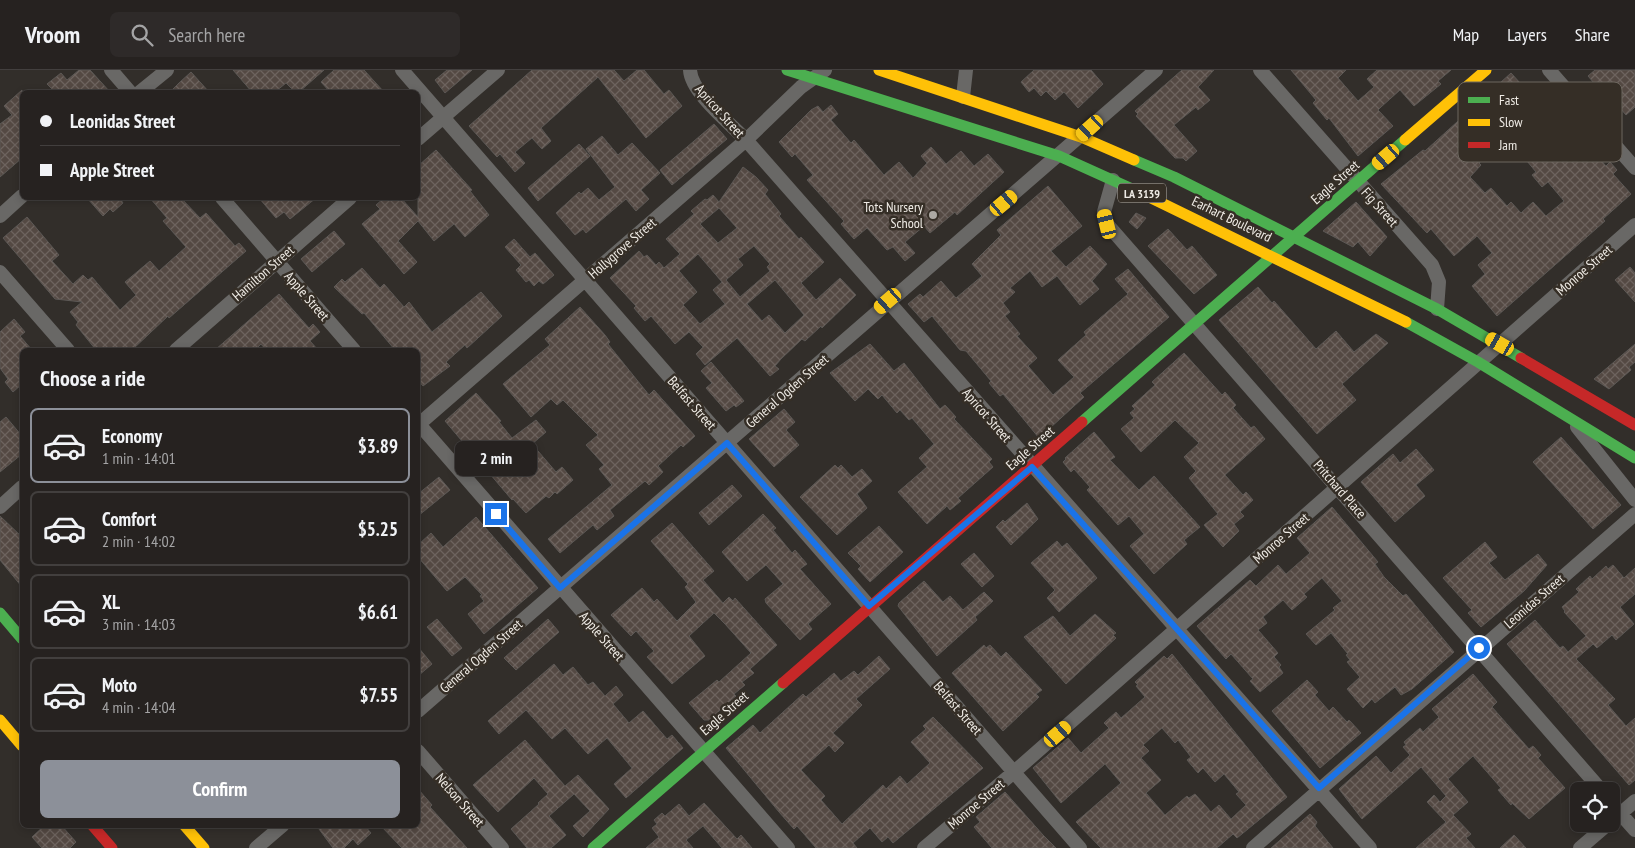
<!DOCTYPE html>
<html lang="en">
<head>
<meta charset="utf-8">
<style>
  :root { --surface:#262220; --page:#2e2a29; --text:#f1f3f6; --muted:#a4a4a5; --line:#423f3e; --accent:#8c9099 }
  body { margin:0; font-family:"PT Sans Narrow",sans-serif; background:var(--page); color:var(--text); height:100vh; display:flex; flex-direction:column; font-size:19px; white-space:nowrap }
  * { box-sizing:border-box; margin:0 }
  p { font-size:16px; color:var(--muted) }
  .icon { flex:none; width:28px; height:28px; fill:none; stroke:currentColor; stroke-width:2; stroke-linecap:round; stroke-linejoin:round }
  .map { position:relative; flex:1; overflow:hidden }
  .details { position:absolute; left:20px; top:278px; width:400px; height:480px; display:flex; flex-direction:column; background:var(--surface); border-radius:8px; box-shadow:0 2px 8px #0003,0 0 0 1px var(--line) }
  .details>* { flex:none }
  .hud { position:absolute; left:20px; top:20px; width:400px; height:110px; border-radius:8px; box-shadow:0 2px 8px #0003,0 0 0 1px var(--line); display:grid; align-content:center; height:110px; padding:0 20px; background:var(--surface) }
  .controls { position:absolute; left:1570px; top:712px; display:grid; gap:10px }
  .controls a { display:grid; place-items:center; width:50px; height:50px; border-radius:8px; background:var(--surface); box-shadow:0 2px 8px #0003,0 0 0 1px var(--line); font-size:25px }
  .end { position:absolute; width:22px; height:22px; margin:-11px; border:6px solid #1a73e8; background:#fff; box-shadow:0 0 0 2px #fff }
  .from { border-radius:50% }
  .bubble { position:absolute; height:35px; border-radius:8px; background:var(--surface); box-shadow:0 2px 8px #0003,0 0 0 1px var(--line); font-size:16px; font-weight:700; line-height:35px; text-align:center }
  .car { position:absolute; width:15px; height:30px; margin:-15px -8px; border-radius:6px; box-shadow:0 0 4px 1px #0007; background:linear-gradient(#f5c518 24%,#345 0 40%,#f5c518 0 76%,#345 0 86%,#f5c518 0) }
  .hud b { display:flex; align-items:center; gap:18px; height:48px; font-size:19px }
  .hud b+b { border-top:1px solid var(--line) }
  .hud i { width:12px; height:12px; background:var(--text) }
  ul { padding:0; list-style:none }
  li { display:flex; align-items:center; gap:15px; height:75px; margin:0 10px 8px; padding:0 10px; border:2px solid var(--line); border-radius:8px }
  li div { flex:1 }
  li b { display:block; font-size:19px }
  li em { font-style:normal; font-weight:700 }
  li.selected { border-color:var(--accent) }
  li>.icon { width:45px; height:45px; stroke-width:1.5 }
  h2 { padding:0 20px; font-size:22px; line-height:60px }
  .cta { display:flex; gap:10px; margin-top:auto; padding:10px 20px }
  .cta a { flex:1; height:58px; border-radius:8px; background:var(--accent); color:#fff; font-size:20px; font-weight:700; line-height:58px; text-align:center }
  header { display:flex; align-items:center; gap:30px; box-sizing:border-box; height:70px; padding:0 25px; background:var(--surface); border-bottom:1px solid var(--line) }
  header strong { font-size:24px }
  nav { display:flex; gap:28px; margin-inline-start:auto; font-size:18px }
  .search { width:350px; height:45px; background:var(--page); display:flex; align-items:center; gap:12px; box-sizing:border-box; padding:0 18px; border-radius:8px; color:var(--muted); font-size:19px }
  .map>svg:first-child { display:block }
</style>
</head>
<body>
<header>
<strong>Vroom</strong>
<div class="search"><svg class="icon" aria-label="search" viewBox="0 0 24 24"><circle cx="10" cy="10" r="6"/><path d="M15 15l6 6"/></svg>Search here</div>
<nav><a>Map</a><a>Layers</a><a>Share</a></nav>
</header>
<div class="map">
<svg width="1635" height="778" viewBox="0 0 1635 778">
  <defs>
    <pattern id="building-cross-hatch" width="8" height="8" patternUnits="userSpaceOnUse" patternTransform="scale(1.25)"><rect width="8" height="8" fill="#544943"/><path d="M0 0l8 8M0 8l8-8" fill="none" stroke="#6d635e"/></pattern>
  </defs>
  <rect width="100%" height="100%" fill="#322e2a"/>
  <path fill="url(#building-cross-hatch)" stroke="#5c5855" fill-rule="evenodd" d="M79 0H90L110 22H55L47 14 61 3 67 10Z
    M233 0H324L299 22H295L286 13 275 22H252Z
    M334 0H364L384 22H330L321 12Z
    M447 0H472L445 23 435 10Z
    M532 0H614L624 11 637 0H644L664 24 669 20 682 36 646 68 598 7 541 58 551 71 542 79 532 68 515 82 525 93 515 102 500 84 497 87 469 56Z
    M1034 0H1091L1103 14 1078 38 1064 22 1055 30 1046 21 1041 26 1034 18 1029 22 1021 12Z
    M1182 0H1214L1198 17 1210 30 1198 40 1196 37 1174 55 1197 81 1186 91 1183 88H1175L1136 46 1138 44 1135 41Z
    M1291 0H1346L1338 8 1358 31 1374 17 1367 9 1377 0H1451L1438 11 1441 14 1414 36 1400 20 1381 37 1378 40 1393 56 1358 86 1329 48 1327 50 1313 33 1316 30Z
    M1595 0H1635V37L1626 45 1621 39 1618 41 1588 6Z
    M191 2 209 22H170L179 13Z
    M1511 3 1549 45 1551 43 1564 58 1567 55 1574 63 1562 74 1576 89 1589 77 1606 96 1610 92 1617 100 1613 104 1631 124 1603 149 1605 151 1497 246 1472 216 1485 204 1478 195 1492 183 1477 166 1454 186 1431 159 1427 163 1381 114 1423 80 1425 81ZM1527 51 1547 73 1527 91 1536 102 1532 105 1542 117 1548 112 1564 131 1546 146 1533 132 1521 143 1511 132 1507 136 1491 118 1485 123 1470 107 1481 95 1479 93Z
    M22 20V88L0 107V54L12 45 4 36Z
    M831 35 838 44 831 50 851 73 854 70 884 105 899 92 913 108 927 93 921 86 931 77 946 94 961 81 974 96 988 84 1004 102 957 145 955 142 930 163 924 156 905 172 915 183 905 191 893 177 887 180 867 158 854 169 841 154 844 151 807 110 813 105 795 84 792 87 779 72 811 40 818 36 823 42Z
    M714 54 727 69 672 115 660 100Z
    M602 66 618 85 632 73 660 103 641 120 649 129 636 141 626 129 586 163 583 159 575 165 556 143 579 122 581 124 588 118 599 130 615 117 586 79Z
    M579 74 590 86 538 131 528 118Z
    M436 80 472 120 470 121 489 145 465 167 454 154 434 171 418 151 398 171 417 192 404 204 362 154 380 139 376 135 384 128H401L418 147V96Z
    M743 97 756 107 768 120 765 124 781 144 779 146 799 169 801 167 824 192 801 213 816 230 840 208 856 225 822 258 821 256 805 271 802 269 781 289 775 296 779 299 770 306 737 268 705 295 696 284 703 277 689 262 675 274 651 246 645 251 634 238 636 236 610 208 639 181 644 187 647 185 656 195 659 192 664 198 680 184 666 169 694 144 691 141 705 129 707 130 713 125 719 132ZM719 138 737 158 718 173 700 154ZM754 176 770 194 767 197 770 201 740 227 726 210 743 195 738 189ZM698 184 722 212 713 220 725 234 700 254 683 235 697 222 679 201ZM775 210 804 245 785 263 769 245 762 251 747 234Z
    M1048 116 1082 156 1051 181 1066 197 1090 176 1107 194 1092 211 1099 219 1080 235 1057 206 1042 217 1030 201 1010 218 1015 222 1003 233 1010 242 1005 246 1020 264 1017 266 1037 288 1028 296 1053 325 1074 307 1058 290 1086 265 1084 262 1128 224 1115 209 1128 199 1169 247 1080 323 1084 327 1039 368 1003 324 1000 326 989 313 991 311 966 281 960 280 932 246 924 252 908 234 920 224 923 227 941 211 956 228 982 206 972 194 1001 165 997 160Z
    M87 128H124L121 130 123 133 113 142 110 139 103 146Z
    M150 128H181L200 148 206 143 235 176 239 173 246 181 169 248 168 246 132 280H96L76 255 78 252 70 242 82 232 55 229 3 168 27 147 59 185 52 191 73 214 83 205 88 210 92 207 120 240 136 225 125 212 150 191 159 201 186 177 163 151 167 148Z
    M259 128H316L290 149 284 142 276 148Z
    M1356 132 1387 167 1370 186 1358 172 1353 177 1323 161Z
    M1136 143 1146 148 1137 159 1129 152Z
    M1168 159 1187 180 1192 176 1217 205 1194 224 1148 176Z
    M334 161 345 174 312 202 301 189Z
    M514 169 530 187 535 183 554 205 543 214 539 211 534 216 529 210 526 212 516 200 521 195 505 177Z
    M1630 197 1635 203V232L1615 210Z
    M362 198 380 218 384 214 404 237 409 232 432 262 481 222 502 246 467 278 465 275 446 292 450 296 423 316 418 310V280H395L364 243 362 244 334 217 342 209 345 212Z
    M1258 217 1272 233 1274 231 1316 279 1336 261 1354 282 1376 264 1388 273 1342 314 1356 330 1317 364 1219 250Z
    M279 224 309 258 313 254 320 262 310 271 318 280H266L261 274 255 280H215Z
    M580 237 605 265 610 272 608 274 649 325 654 320 695 366 683 377 681 375 658 396 663 402 649 415 645 411 610 440 614 446 597 460 593 455 560 483 548 469 612 415 599 399 604 395 586 375 598 365 563 330 557 335 551 329 531 347 503 314 550 275 545 269Z
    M14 249 25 262 20 266 32 280H22V314L13 322 5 312 8 309 0 298V262Z
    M870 274 894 301 904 293 940 339 945 335 956 347 954 349 992 389 989 392 993 397 958 428 961 431 950 440 947 436 927 454 898 422 927 397 919 388 934 374 912 348 909 350 900 340 897 343 882 325 878 329 868 319 855 331 830 303Z
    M1635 274V292L1629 297 1631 300 1609 319 1594 309Z
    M1184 283 1222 325 1225 322 1236 335 1233 338 1251 358 1254 356 1265 369 1225 405 1243 425 1246 422 1253 430 1240 442 1244 446 1234 454 1239 461 1223 477 1204 455 1218 444 1189 408 1196 401 1184 387 1199 373 1175 350 1141 382 1121 359 1134 348 1130 343 1135 339 1132 336 1155 315 1152 312Z
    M711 292 744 331 736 337 734 335 726 341 706 318 712 313 701 301Z
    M476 323 501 351 499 352 512 368 536 350 546 362 532 374 556 402 562 397 573 410 557 424 555 422 549 428 546 426 526 443 513 429 512 430 445 351Z
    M784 339 795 352 786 360 799 375 774 397 749 369Z
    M6 347 22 366V384L0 402V352Z
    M1094 362 1115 387 1110 390 1139 420 1154 406 1200 457 1184 470 1187 474 1154 504 1130 476 1144 464 1129 446 1118 455 1087 420 1090 417 1074 399 1071 402 1063 392 1066 389 1065 388Z
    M1561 367 1621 435 1593 459 1533 392Z
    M1416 379 1434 400 1416 415 1425 426 1395 452 1361 412 1393 384 1400 393Z
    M835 395 838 398 841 395 852 407 862 399 872 411 857 424 867 438 837 465 800 427Z
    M439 407 450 420 418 446V424Z
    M732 415 742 426 709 455 699 443Z
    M1027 433 1038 449 1011 475 996 457 1003 450 1005 452Z
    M1332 437 1378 492 1375 494 1384 507 1403 526 1406 524 1454 582 1412 619 1401 625 1395 617 1375 633 1372 629 1363 638 1347 619 1360 607 1347 592 1350 590 1346 585 1348 584 1331 563 1316 575 1306 564 1335 540 1333 538 1342 531 1322 508 1304 524 1307 527 1292 540 1283 530 1263 547 1267 553 1258 560 1278 583 1274 587 1281 595 1279 597 1283 603 1260 622 1250 611 1253 609 1231 584 1226 589 1197 556 1250 510 1256 516 1278 495 1286 504 1310 483 1297 468Z
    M763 444 776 458 773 460 792 483 795 480 807 494 800 499 831 534 808 554 812 559 800 570 766 533 765 529 783 514 766 495 747 511 722 482Z
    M0 446 22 467V517L0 490Z
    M476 447 538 518 484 564 468 544 484 531 480 526 482 525 465 507 447 521 418 487V475L431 463 443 477Z
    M672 453 714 501 703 510 723 533 729 527 733 531 735 528 777 575 750 599 754 603 742 612 745 615 734 624 736 626 709 650H704L689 633 717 610 719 612 751 583 725 554 714 543 689 566 705 586 672 614 647 587 654 581 636 561 631 566 611 545 642 518 654 532 657 529 677 551 696 532 685 517 688 514 651 471Z
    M879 456 903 482 870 512 858 499 861 496 848 483Z
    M1057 471 1062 477 1067 473 1097 508 1059 542 1047 528 1055 520 1031 493Z
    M1485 472 1497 487 1489 493 1505 510 1538 484 1547 495 1524 521 1481 557 1468 543 1472 540 1443 508Z
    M974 483 994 506 982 517 961 494Z
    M1613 495 1624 508 1635 498V524L1620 537 1634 554 1616 570 1612 565 1597 578 1593 574 1576 589 1615 629 1608 635 1626 656 1635 648V710L1629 715 1507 574 1535 550 1560 578 1563 576 1568 582 1586 566 1564 542 1565 541 1562 537 1579 522 1576 519 1590 506 1592 509 1606 496 1608 499Z
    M924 511 943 532 950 526 963 540 984 522 993 531 975 547 977 550 937 586 898 536 899 533Z
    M1095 544 1116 563 1113 565 1116 568 1066 614 1024 567 1053 546 1070 566Z
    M437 549 462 578 452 586 427 557Z
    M548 549 559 562 516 600 504 588Z
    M984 575 986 578 990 575 1001 587 1006 582 1042 620 1036 624 1039 627 1003 661 952 603Z
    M418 577 432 594 418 606Z
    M1172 584 1287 727 1237 768 1233 764 1217 778H1101L1076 752 1121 713 1105 694 1061 733 1033 698 1068 668 1081 683 1109 658 1104 653 1116 642 1121 648 1145 627 1136 616 1138 615 1135 612 1164 586 1167 589ZM1162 658 1175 673 1178 670 1191 687 1187 690 1198 703 1203 698 1215 712 1224 704 1239 722 1236 724 1246 735 1231 749 1219 735 1211 742 1195 724 1189 728 1187 726 1165 745 1146 723 1161 710 1141 688 1149 681 1143 675Z
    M879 586 890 599 856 629 862 635 833 663 844 673 835 682 829 675 801 700 825 726 821 730 842 754 883 715 886 719 900 706 907 714 930 693 911 672 926 659 923 656 933 647 983 698 893 773 888 767 882 772 870 758 853 773 857 778H816L797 756 794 759 779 742 726 678 753 655 760 663 803 624 806 627 834 603 841 611 854 601 858 605Z
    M554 594 563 605 573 597 588 615 593 612 605 626 616 616 623 625 613 634 629 653 643 641 667 669 672 665 683 678 626 728 614 714 632 698 607 668 588 684 565 658 552 669 526 640 499 664 488 651Z
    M1473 604 1497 632 1492 637 1529 679 1533 676 1541 685 1538 688 1565 718 1529 749 1512 733 1511 735 1498 720 1501 718 1473 686 1448 709 1468 732 1453 745 1471 764 1466 768 1475 778H1416L1446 752 1427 732 1434 725 1440 732 1446 726 1421 697 1362 749 1339 719 1376 686 1391 703 1410 685 1403 677 1406 675 1404 672 1420 658 1423 662 1439 647 1432 639Z
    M1307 610 1318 622 1315 625 1329 641 1333 637 1347 652 1349 650 1361 663 1320 698 1272 641Z
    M525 670 565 716 578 705 609 739 583 767 573 756 590 741 574 724 549 746 566 765 551 778H527L511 759 539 734 538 733 548 724 534 708 498 742 473 715Z
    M418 719 432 735 430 737 467 778H402L380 755H418Z
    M1005 722 1043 765 1056 778H992L974 757 980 752 976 747Z
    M704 733 737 769 741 765 752 778H722L703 756 686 770 693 778H646L659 767 652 758 657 754 654 750 662 743 665 746 679 734 689 746Z
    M1310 744 1317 752 1315 756 1333 778H1271Z
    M45 755H61L76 772 70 778H42L32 767Z
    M316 755H364L371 763 358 775 353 769 344 778H333Z
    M1514 765 1526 778H1500Z"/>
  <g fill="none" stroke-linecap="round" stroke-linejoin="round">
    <path stroke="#696866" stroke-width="14" d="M111 0 130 22
      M402 0 1080 778
      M690 0C691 23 731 54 746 70L1370 778
      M1260 0 1432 195 1439 212 1437 239
      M1549 0 1635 98
      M140 22 167 0
      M963 27 966 0
      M418 69 498 0
      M1113 110 1104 142 1107 154 1602 721
      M222 128 354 280
      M0 146 22 126
      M0 202 68 280
      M176 280 350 128
      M418 353 788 778
      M418 355 746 70 801 17 825 0
      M1577 357 1635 430
      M0 437 22 417
      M418 641 1156 0
      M418 681 502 778
      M1611 733 1635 760
      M1614 749 1635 731
      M256 778 283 755
      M924 778 1014 702 1635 155
      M1253 778 1635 444
      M1580 778 1608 754"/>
    <path stroke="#4caf50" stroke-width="11" d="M787 0 1059 86 1141 123
      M1134 90 1174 107 1437 239 1521 288
      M1406 252 1478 292 1635 388
      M1082 352 1405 70
      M0 543 22 569
      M593 778 783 613"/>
    <path stroke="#ffc107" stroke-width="11" d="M879 0 1081 67 1134 90
      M1405 70 1486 0
      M1141 123 1406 252
      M0 650 22 676
      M184 755 204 778"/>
    <path stroke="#c62828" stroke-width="11" d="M1521 288 1635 355
      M783 613 1082 352
      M92 755 112 778"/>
  </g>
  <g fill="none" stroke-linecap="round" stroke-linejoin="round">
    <path stroke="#1a73e8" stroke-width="6" d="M496 444 560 518 727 373 869 536 1032 397 1319 718 1479 578"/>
  </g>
  <circle fill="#ada9a4" stroke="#352e26" stroke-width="2" cx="933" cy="145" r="5"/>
  <g text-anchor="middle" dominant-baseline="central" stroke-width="5" stroke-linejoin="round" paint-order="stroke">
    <rect fill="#352e26" stroke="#b7b2ac" stroke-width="1" x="1118" y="113.5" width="48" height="19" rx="4"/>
    <g font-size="12" font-weight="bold" fill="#efebe5">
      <text x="1142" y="123">LA 3139</text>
    </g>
    <g font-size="14" fill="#efebe5" stroke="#352e26">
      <text transform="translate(720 41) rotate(48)">Apricot Street</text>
      <text transform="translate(1335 112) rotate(-41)">Eagle Street</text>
      <text transform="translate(1380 137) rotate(48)">Fig Street</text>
      <text transform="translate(1232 149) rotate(26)">Earhart Boulevard</text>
      <text transform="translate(622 178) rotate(-41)">Hollygrove Street</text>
      <text transform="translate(1584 200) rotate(-41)">Monroe Street</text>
      <text transform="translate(263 203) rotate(-41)">Hamilton Street</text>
      <text transform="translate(307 226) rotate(49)">Apple Street</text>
      <text transform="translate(787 321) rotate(-41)">General Ogden Street</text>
      <text transform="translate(692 333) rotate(49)">Belfast Street</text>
      <text transform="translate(987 345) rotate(49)">Apricot Street</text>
      <text transform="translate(1030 378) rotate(-41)">Eagle Street</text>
      <text transform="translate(1340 419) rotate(49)">Pritchard Place</text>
      <text transform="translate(1281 468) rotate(-41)">Monroe Street</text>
      <text transform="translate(1534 531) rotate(-41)">Leonidas Street</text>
      <text transform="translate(602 566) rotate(49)">Apple Street</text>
      <text transform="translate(481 586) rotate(-41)">General Ogden Street</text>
      <text transform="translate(958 638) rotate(49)">Belfast Street</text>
      <text transform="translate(724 643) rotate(-41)">Eagle Street</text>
      <text transform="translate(460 730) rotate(49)">Nelson Street</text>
      <text transform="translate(976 734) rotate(-40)">Monroe Street</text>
    </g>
    <g font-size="14" fill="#efebe5" stroke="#352e26" text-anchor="end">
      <text x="923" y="137">Tots Nursery<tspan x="923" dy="16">School</tspan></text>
    </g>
  </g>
  <rect x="1458" y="12" width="164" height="80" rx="8" fill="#352e26" stroke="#6d675f" stroke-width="1"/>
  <rect x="1468" y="27" width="22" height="6" fill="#4caf50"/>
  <rect x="1468" y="49" width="22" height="7" fill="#ffc107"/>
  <rect x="1468" y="72" width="22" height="6" fill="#c62828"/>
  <g font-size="14" fill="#efebe5">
    <text x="1499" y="35">Fast</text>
    <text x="1499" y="57">Slow</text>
    <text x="1499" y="80">Jam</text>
  </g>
</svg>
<div class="controls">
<a><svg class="icon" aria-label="locate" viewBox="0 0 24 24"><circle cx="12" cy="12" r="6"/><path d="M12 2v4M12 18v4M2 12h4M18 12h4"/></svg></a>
</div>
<i class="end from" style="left:1479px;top:578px"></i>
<i class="end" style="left:496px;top:444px"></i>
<div class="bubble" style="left:455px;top:371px;width:82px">2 min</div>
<i class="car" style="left:1090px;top:58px;rotate:228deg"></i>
<i class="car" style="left:1386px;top:87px;rotate:229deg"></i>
<i class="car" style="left:1004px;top:133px;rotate:50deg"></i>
<i class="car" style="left:1107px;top:154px;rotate:346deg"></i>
<i class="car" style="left:888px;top:231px;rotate:229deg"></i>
<i class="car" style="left:1500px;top:274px;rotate:300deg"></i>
<i class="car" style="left:1058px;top:664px;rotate:49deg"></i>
<div class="hud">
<b><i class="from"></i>Leonidas Street</b>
<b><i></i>Apple Street</b>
</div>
<section class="details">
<h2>Choose a ride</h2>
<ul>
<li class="selected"><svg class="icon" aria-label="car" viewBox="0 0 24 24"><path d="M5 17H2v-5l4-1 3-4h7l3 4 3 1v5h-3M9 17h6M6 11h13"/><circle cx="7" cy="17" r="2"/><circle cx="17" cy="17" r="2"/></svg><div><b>Economy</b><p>1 min · 14:01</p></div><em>$3.89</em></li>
<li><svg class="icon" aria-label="car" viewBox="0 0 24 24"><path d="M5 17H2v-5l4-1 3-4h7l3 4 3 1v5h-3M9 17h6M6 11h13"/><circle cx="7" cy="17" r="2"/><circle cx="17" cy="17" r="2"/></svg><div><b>Comfort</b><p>2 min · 14:02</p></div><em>$5.25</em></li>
<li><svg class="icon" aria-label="car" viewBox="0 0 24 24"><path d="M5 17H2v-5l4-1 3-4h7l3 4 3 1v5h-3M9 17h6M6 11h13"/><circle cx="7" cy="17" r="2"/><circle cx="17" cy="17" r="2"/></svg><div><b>XL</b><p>3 min · 14:03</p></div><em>$6.61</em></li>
<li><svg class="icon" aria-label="car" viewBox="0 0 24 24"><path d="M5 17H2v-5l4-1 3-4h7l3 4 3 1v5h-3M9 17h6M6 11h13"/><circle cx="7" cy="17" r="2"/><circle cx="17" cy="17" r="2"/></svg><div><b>Moto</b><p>4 min · 14:04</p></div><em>$7.55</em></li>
</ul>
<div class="cta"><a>Confirm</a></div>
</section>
</div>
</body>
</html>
